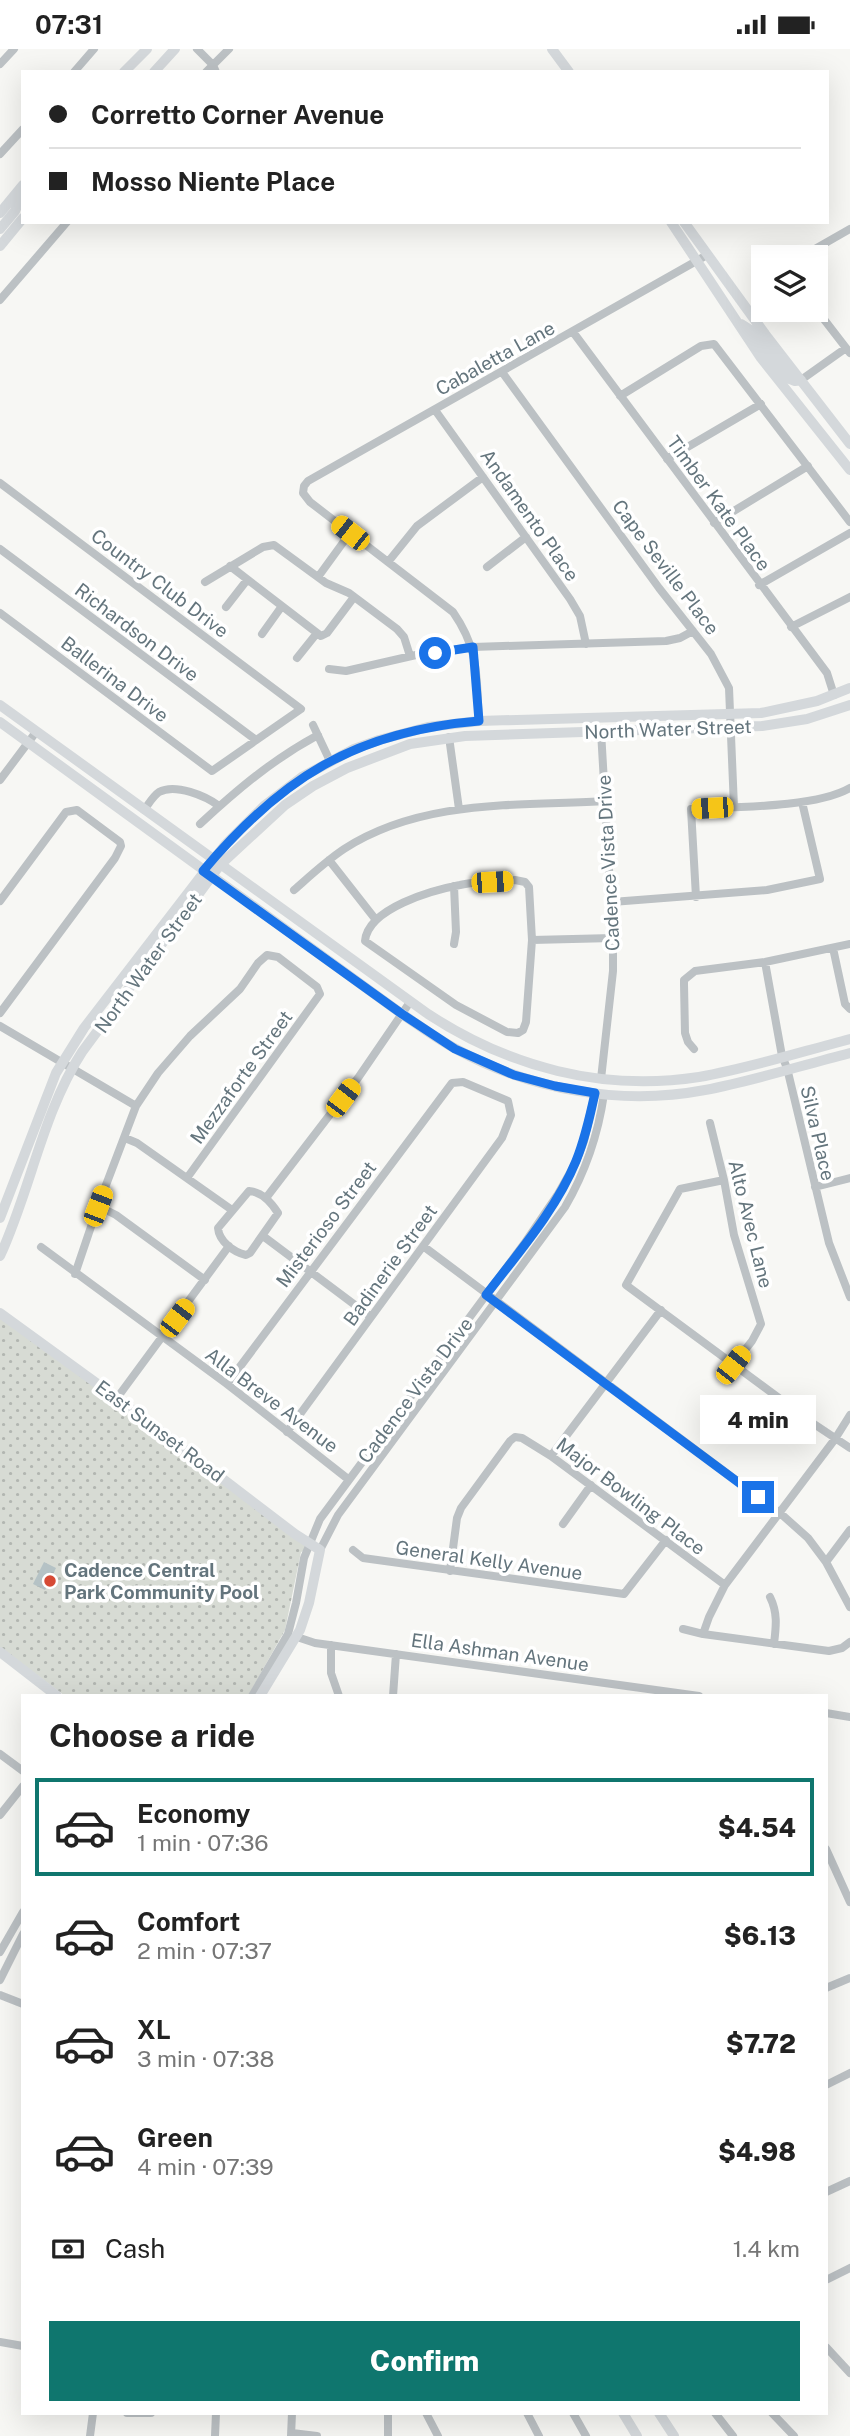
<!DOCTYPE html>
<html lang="en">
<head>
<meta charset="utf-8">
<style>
  :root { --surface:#fff; --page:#f6f6f6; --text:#222; --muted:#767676; --line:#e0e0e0; --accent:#0f766e }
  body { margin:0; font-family:"Public Sans",sans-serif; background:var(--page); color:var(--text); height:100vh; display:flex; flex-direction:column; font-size:26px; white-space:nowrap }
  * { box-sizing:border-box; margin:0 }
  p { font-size:23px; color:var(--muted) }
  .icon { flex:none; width:38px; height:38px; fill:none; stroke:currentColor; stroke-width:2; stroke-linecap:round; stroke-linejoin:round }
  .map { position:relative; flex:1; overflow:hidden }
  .drawer { position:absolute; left:21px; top:1645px; width:807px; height:721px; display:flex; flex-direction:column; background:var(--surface); border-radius:0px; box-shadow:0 7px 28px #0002 }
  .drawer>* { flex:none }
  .hud { position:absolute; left:21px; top:21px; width:808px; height:154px; border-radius:0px; box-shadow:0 7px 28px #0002; display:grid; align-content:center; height:154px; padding:0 28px; background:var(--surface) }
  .buttons { position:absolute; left:751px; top:196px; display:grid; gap:14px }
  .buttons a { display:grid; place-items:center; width:77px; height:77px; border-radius:0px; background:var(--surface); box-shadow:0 7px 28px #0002; font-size:35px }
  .end { position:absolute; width:32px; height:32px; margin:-16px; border:9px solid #1a73e8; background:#fff; box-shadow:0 0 0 4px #fff }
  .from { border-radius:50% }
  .bubble { position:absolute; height:49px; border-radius:0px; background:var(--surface); box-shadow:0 7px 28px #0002; font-size:23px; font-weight:800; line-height:49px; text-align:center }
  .car { position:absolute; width:21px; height:42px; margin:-21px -10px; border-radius:9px; box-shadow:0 0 5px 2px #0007; background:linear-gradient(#f5c518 24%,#345 0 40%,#f5c518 0 76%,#345 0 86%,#f5c518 0) }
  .hud b { display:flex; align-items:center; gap:24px; height:66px; font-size:26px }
  .hud b+b { border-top:2px solid var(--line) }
  .hud i { width:18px; height:18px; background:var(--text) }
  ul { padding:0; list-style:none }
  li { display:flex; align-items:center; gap:21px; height:98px; margin:0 14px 10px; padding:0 14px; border:4px solid transparent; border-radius:0px }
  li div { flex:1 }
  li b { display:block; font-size:26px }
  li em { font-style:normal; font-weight:800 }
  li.active { border-color:var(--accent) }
  li>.icon { width:63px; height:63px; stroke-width:1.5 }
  h2 { padding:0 28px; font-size:32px; line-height:84px }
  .pay { display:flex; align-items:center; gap:18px; height:77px; padding:0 28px; font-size:26px }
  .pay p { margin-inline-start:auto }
  .primary-button { display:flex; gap:14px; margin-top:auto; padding:14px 28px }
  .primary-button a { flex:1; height:80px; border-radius:0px; background:var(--accent); color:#fff; font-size:28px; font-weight:800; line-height:80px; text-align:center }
  .status { display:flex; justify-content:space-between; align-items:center; height:49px; padding:0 35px; background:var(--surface); direction:ltr }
  .status svg { height:19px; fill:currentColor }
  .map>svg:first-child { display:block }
</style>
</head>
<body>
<div class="status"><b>07:31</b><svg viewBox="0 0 49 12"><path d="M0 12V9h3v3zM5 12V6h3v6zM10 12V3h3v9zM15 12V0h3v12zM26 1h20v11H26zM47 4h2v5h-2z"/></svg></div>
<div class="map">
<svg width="850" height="2387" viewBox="0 0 850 2387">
  <defs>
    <pattern id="park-dots" width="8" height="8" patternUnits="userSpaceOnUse" patternTransform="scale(1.75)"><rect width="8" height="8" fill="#d7dbd4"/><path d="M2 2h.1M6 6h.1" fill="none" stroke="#b2b6b1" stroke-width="1.8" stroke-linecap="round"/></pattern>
    <pattern id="water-ripples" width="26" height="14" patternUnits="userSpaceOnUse" patternTransform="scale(1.75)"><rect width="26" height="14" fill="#b5c2c5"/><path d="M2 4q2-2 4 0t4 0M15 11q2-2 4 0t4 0" fill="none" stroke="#97a2a5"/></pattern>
  </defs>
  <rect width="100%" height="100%" fill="#f7f7f4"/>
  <path fill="url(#park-dots)" d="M0 1267 305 1496 304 1502 301 1503 285 1581 248 1647H65L0 1598Z"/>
  <path fill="url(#water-ripples)" d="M44 1513 56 1519 45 1541 33 1535Z"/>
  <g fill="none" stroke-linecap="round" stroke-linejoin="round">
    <path stroke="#bcc1c4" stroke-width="8" d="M197 0 213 16 216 23
      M0 15 14 0
      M74 23 94 0
      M206 23 229 0
      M0 105 23 80
      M801 208 850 180
      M0 251 67 173
      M816 260 850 304
      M573 283 827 624 834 646
      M502 323 659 539 711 605 729 639 734 758
      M801 331 846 299
      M620 347 701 297 714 295 850 473
      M435 361 570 550 580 567 586 595
      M667 410 761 355
      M0 434 301 660 212 722 0 564
      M714 474 808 417
      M0 500 256 691
      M388 513 417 477 483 428
      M230 517 321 587 327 584 354 548
      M487 518 526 488
      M318 528 350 484
      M205 533 263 498 274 496 326 534 349 544 397 580 404 588 410 607
      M759 536 850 484
      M226 558 247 531
      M791 578 850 548
      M262 585 282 557
      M297 609 317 584
      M329 620 346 622 416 606 473 598 666 592 680 589 693 582
      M479 672C476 627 480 602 453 563L310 453 303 444 304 437 308 432 707 206
      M313 676 330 712
      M601 682 613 889V922L601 1030
      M449 688 459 760
      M0 731 36 683
      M144 761C148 756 153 747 159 743 175 734 206 747 219 757
      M200 775C238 740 272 711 318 686
      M329 811 376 871
      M515 831 525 833 529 838 532 891 526 973 523 981 518 984 507 983 456 956 365 892C368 859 433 841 460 836 478 832 497 832 515 831Z
      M294 841C310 827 326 812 344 800 421 750 517 757 606 752
      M696 848 691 760C731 758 816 759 850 739
      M0 852 66 763 77 761 120 793 121 797 115 809 0 964
      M612 853 767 841 820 830 802 753
      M532 891 613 889
      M454 895 456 883 454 837
      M833 899 845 955 850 960
      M765 913 782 1007 787 1019 829 1194 850 1248
      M0 977 136 1057
      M694 1000 688 993 685 984 684 935V931L695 922 765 913 850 895
      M710 1074 724 1131 734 1186 761 1275 752 1292 733 1316
      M125 1089 137 1094 232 1161
      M724 1131 680 1140 626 1236 814 1375 850 1399
      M815 1138 850 1129
      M249 1142C262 1143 271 1153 278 1164L250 1204 246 1206C233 1203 219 1192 218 1179Z
      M266 1149 358 1029 410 953
      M98 1157 116 1166 205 1231
      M263 1187 371 1268
      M423 1197 780 1464 808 1489 826 1513 850 1558
      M41 1198 227 1335 348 1430
      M75 1225 98 1157 136 1057 158 1024 190 987 240 940 258 914 267 906 278 908 317 938 320 945 187 1129
      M227 1335 452 1034 463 1033 508 1052 511 1066 502 1089 287 1383
      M117 1349 229 1197
      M551 1407 661 1261
      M563 1475 591 1436
      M320 1501 338 1466 565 1158C586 1122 598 1087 604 1045
      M353 1501 363 1509 624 1545 666 1491
      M826 1513 850 1481
      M450 1522 457 1469 461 1459 510 1392 515 1388 522 1389 551 1407 725 1536
      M770 1548C778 1564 776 1578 774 1595
      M683 1580 703 1585 829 1602 842 1599 850 1593
      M703 1585 709 1568 725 1536 835 1390 850 1366
      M297 1588 315 1594 699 1647
      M331 1596V1624L339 1647
      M252 1647 288 1585 296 1554 304 1509 320 1470 524 1195 558 1145 575 1115 584 1092 595 1044
      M393 1647 396 1605
      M826 1664 850 1668
      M0 1705 23 1722
      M0 1766 23 1737
      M826 1800 850 1853
      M0 1903 23 1863
      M0 1931 23 1885
      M826 1939 850 1929
      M0 1946 23 1955
      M826 2036 850 2024
      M826 2143 850 2132
      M826 2231 850 2219
      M0 2293 23 2297
      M826 2298 850 2324
      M127 2364H151
      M426 2364 438 2387
      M527 2364 539 2387
      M573 2364 586 2387
      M715 2364 733 2387
      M772 2364 794 2387
      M292 2384 317 2387
      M90 2387 93 2364
      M215 2387 216 2364
      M291 2387 292 2364
      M388 2387V2364"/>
    <path stroke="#d4d8db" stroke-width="10" d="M552 0 569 23
      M124 23 147 0
      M154 23 175 0
      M0 164 23 136
      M671 173 761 309 850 421
      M684 173 765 285 850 395
      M0 180 15 162 23 143
      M0 197 23 169
      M741 275 752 282 790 330 795 332 801 331
      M0 656 428 965C509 1018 602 1043 699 1028 750 1019 800 1003 850 990
      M0 673 402 965C420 977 437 990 456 1000 531 1041 621 1057 705 1041 754 1032 802 1016 850 1004
      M0 1169 56 1024 84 979 225 796 264 757 302 728 354 700 379 691 428 678 479 672 761 664 817 652 850 639
      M0 1207C31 1140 42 1065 82 1003L220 816 285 756 313 737 347 719 410 695 465 687 762 677 807 670 850 656
      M0 1264 117 1349 295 1485 320 1501 309 1554 300 1581 260 1647
      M0 1603 57 1647
      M623 2364 637 2387
      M659 2364 674 2387"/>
  </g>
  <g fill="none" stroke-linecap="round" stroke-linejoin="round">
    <path stroke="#1a73e8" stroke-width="9" d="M435 604 473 598 479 672C356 682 281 729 203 822L402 965 455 1000 514 1026 555 1037 595 1044C590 1067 585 1090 576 1112 556 1161 518 1204 486 1246L758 1448"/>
  </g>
  <circle fill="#d64a35" stroke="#fff" stroke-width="2.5" cx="50" cy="1532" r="7"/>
  <g text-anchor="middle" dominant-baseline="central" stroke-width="7" stroke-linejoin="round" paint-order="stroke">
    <g font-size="19" fill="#64757d" stroke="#fff">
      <text transform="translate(495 309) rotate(-29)">Cabaletta Lane</text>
      <text transform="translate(719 454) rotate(54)">Timber Kate Place</text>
      <text transform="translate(530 466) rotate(55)">Andamento Place</text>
      <text transform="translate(666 518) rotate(53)">Cape Seville Place</text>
      <text transform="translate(160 534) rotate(37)">Country Club Drive</text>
      <text transform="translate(137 583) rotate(37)">Richardson Drive</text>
      <text transform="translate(115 630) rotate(37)">Ballerina Drive</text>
      <text transform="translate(668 680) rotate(-2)">North Water Street</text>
      <text transform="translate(608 814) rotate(-93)">Cadence Vista Drive</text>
      <text transform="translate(148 914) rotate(-54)">North Water Street</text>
      <text transform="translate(241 1028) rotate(-54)">Mezzaforte Street</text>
      <text transform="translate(818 1084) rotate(77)">Silva Place</text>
      <text transform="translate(326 1175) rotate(-53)">Misterioso Street</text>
      <text transform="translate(751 1175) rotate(76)">Alto Avec Lane</text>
      <text transform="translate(390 1216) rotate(-54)">Badinerie Street</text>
      <text transform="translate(415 1341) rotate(-53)">Cadence Vista Drive</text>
      <text transform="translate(272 1351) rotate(37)">Alla Breve Avenue</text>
      <text transform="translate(160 1382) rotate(37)">East Sunset Road</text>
      <text transform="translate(631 1447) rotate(37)">Major Bowling Place</text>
      <text transform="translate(489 1511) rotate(8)">General Kelly Avenue</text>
      <text transform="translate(500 1603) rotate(8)">Ella Ashman Avenue</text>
    </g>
    <g font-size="19" font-weight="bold" fill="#64757d" stroke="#fff" text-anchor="start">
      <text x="64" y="1521">Cadence Central<tspan x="64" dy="22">Park Community Pool</tspan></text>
    </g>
  </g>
</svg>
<div class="buttons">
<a><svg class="icon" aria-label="layers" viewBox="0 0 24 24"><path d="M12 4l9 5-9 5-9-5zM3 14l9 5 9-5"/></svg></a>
</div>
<i class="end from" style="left:435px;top:604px"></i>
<i class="end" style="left:758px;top:1448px"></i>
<div class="bubble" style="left:700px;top:1346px;width:116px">4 min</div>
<i class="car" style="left:350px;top:484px;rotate:308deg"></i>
<i class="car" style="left:712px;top:759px;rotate:267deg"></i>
<i class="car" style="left:492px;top:833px;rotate:87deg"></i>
<i class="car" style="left:343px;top:1049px;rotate:37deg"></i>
<i class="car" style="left:98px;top:1157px;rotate:21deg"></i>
<i class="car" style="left:177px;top:1269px;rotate:37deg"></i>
<i class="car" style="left:733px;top:1316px;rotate:38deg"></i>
<div class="hud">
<b><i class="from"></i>Corretto Corner Avenue</b>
<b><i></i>Mosso Niente Place</b>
</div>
<section class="drawer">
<h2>Choose a ride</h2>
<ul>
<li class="active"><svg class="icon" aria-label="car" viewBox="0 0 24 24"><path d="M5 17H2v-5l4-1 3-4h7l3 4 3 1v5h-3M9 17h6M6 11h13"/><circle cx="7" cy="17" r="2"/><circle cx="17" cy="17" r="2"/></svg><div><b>Economy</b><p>1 min · 07:36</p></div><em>$4.54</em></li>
<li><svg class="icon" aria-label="car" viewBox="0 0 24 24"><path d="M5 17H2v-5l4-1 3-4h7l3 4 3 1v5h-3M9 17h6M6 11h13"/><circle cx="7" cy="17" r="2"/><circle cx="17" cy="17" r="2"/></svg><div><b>Comfort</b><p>2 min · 07:37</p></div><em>$6.13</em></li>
<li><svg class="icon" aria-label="car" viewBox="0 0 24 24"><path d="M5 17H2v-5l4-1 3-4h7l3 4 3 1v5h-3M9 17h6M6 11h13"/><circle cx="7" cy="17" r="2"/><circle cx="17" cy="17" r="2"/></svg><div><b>XL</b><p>3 min · 07:38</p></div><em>$7.72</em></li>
<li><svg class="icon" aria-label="car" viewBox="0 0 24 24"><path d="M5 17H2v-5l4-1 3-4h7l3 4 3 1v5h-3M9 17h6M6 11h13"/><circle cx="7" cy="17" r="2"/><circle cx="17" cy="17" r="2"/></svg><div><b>Green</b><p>4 min · 07:39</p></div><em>$4.98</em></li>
</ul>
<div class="pay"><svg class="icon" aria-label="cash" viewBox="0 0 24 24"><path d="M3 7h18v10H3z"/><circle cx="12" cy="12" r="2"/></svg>Cash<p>1.4 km</p></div>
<div class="primary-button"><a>Confirm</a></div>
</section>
</div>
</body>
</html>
